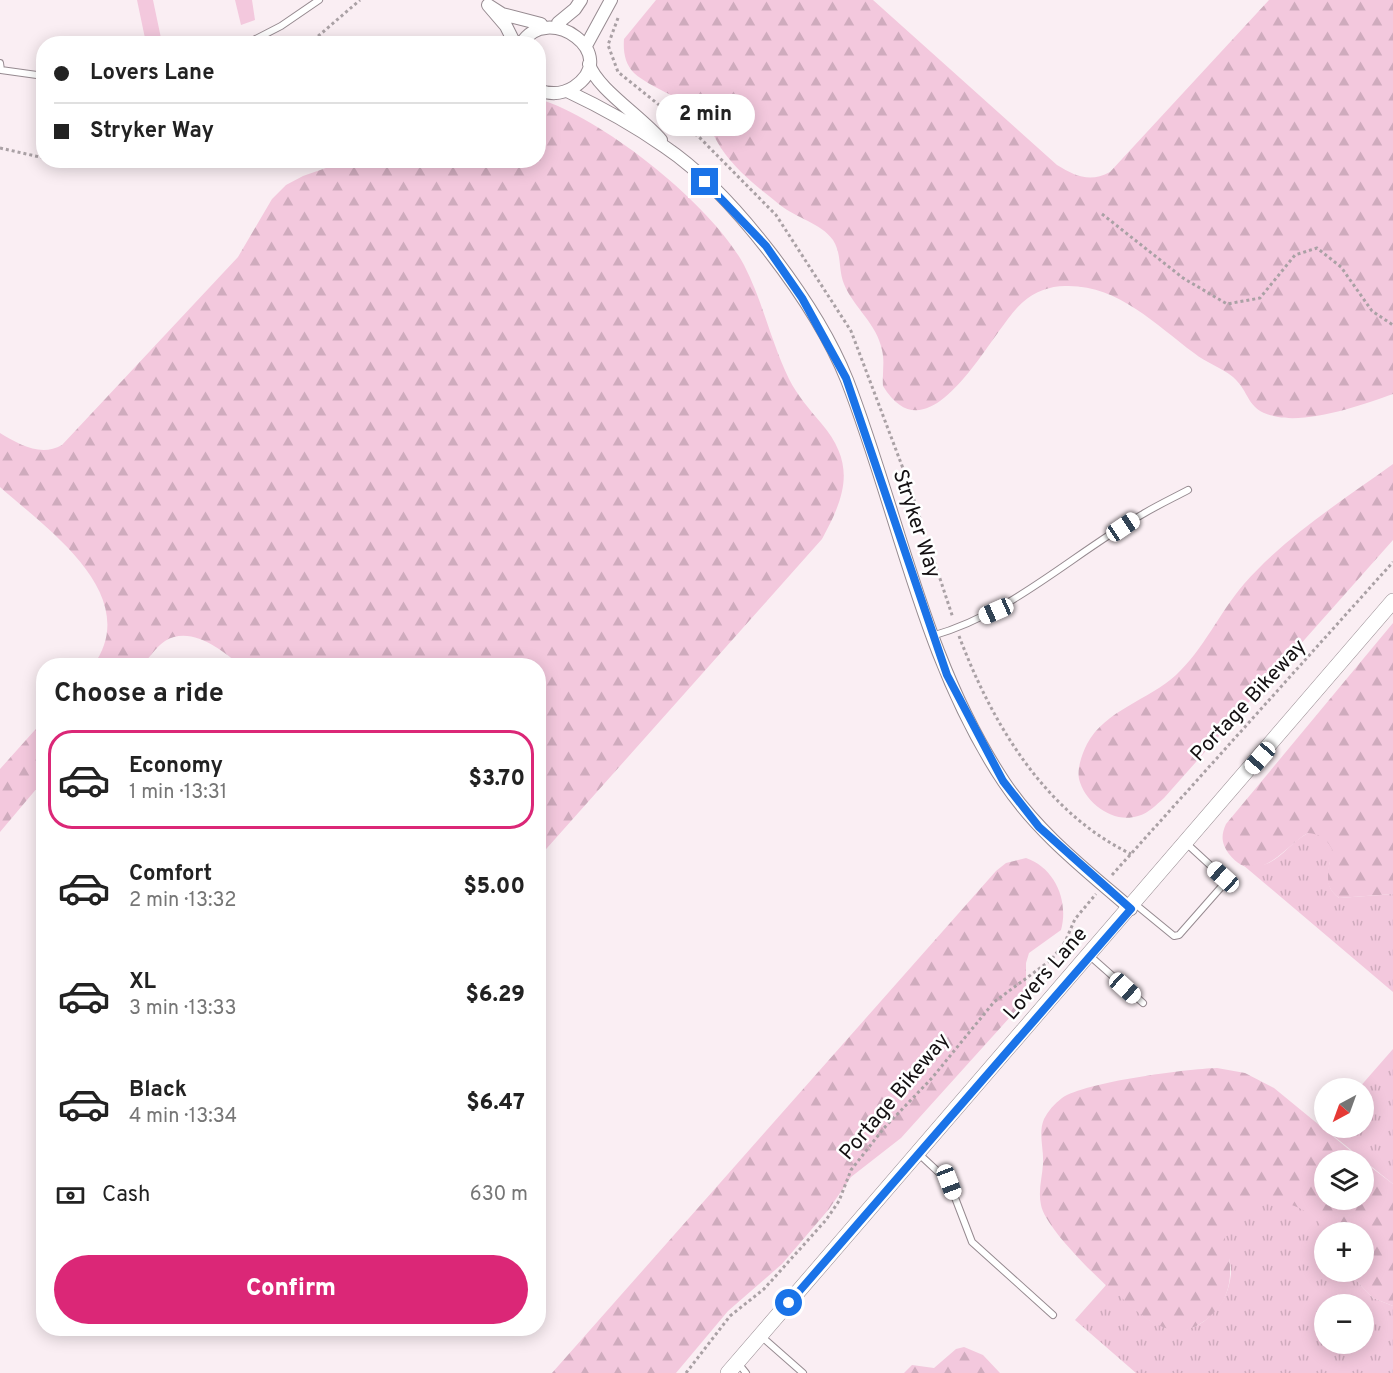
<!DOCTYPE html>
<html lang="en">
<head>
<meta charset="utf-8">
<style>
  :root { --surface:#fff; --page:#f6f6f6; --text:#222; --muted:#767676; --line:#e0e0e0; --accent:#db2777 }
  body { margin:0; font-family:Overpass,sans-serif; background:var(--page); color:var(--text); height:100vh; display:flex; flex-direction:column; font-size:22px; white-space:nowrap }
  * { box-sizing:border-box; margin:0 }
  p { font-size:20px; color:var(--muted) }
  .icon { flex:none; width:33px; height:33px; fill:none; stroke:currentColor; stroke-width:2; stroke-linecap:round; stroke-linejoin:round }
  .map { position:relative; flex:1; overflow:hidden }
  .side { position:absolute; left:36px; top:658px; width:510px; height:678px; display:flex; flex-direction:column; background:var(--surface); border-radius:24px; box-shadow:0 3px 15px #0003 }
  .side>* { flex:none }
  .hud { position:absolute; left:36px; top:36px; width:510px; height:132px; border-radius:24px; box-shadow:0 3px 15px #0003; display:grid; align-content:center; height:132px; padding:0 18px; background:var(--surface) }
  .needle { width:39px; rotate:221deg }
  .tools { position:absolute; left:1314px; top:1078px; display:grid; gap:12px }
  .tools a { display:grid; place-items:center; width:60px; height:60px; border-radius:50%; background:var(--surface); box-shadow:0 3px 15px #0003; font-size:30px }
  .end { position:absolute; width:27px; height:27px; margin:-14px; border:8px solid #1a73e8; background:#fff; box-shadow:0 0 0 3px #fff }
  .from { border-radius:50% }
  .bubble { position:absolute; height:42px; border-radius:21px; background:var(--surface); box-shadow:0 3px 15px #0003; font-size:20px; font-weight:800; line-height:42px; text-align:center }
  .car { position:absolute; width:18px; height:36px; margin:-18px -9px; border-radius:8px; box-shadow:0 0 4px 2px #0007; background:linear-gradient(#fff 24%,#345 0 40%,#fff 0 76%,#345 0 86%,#fff 0) }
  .hud b { display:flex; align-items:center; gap:21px; height:57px; font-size:22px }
  .hud b+b { border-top:2px solid var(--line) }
  .hud i { width:15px; height:15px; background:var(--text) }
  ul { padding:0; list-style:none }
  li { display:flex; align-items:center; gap:18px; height:99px; margin:0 12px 9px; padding:0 6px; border:3px solid transparent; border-radius:24px }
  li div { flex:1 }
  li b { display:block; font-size:22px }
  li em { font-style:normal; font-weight:800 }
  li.current { border-color:var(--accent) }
  li>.icon { width:54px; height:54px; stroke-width:1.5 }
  h2 { padding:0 18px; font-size:27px; line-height:72px }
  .pay { display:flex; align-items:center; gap:15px; height:66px; padding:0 18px; font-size:22px }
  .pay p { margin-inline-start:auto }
  .cta { display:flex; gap:12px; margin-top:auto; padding:12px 18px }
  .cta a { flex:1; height:69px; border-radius:36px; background:var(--accent); color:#fff; font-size:24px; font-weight:800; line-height:69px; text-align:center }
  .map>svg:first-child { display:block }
</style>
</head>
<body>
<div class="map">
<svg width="1393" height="1373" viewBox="0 0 1393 1373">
  <defs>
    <pattern id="forest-firs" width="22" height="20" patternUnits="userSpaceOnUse" patternTransform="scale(1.5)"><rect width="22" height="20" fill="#f3c8dd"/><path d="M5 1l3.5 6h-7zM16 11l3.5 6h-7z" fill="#cfabbd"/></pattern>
    <pattern id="park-tufts" width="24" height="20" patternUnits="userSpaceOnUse" patternTransform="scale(1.5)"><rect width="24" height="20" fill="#f3c8dd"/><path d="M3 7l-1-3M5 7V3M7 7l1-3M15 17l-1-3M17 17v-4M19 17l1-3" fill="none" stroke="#cfabbd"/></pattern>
  </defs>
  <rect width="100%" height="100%" fill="#faeef3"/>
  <path fill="#f3c8dd" d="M137 0H153L162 43H146Z
    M235 0H252L255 20 241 25Z"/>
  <path fill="url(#forest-firs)" d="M656 0H873L1057 165C1075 176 1090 183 1110 172L1269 0H1393V394C1363 405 1310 423 1278 417 1245 411 1252 394 1233 377 1221 367 1206 363 1194 353 1155 324 1117 284 1065 286 1050 286 1034 292 1023 302 992 328 931 465 883 386 882 374 885 362 882 350 877 324 854 308 844 284 838 269 842 254 833 240 821 223 796 218 780 205 760 189 736 171 721 148 714 137 709 124 699 114 679 95 652 89 634 73 625 64 623 52 624 39Z
    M539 99C604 119 712 205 744 265 763 302 771 342 789 379 797 395 810 410 821 423 856 464 846 495 822 539L539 857 538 666H241C222 650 191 625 165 641 156 647 149 658 142 666H93C144 595 47 529 0 487V433C20 445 41 457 62 445L238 257 272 199 286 185 303 176 346 161 538 160Z
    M1393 464V540L1164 798C1156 805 1149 813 1138 816 1113 824 1085 803 1079 779 1077 768 1082 754 1087 744 1105 710 1149 700 1176 675 1204 649 1219 613 1244 584 1286 536 1342 501 1393 464Z
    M1393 623V894L1339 898C1325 887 1326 877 1330 861L1308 833C1284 846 1258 890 1229 854 1221 843 1221 835 1226 824Z
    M43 721V781L0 832V769Z
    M1026 858C1055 868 1069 901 1061 930L1029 953 1026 963V992L1020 1006 901 1138 851 1177 829 1209 782 1264 728 1311 676 1373H552L996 871 1006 863Z
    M1217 1068 1245 1073 1274 1088 1363 1161H1324V1200H1364V1162L1393 1184V1306L1373 1298 1348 1272H1364V1233H1324L1311 1216 1229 1255C1232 1277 1230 1297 1213 1314 1204 1322 1190 1332 1177 1331 1165 1330 1153 1324 1144 1317 1119 1300 1046 1232 1041 1205 1038 1191 1042 1178 1043 1164 1044 1149 1038 1133 1044 1119 1048 1111 1054 1104 1062 1098 1085 1082 1186 1069 1217 1068Z
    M964 1347 983 1355 1000 1373H904L912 1365 934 1368 956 1349Z"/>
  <path fill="url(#park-tufts)" fill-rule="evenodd" d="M1308 833C1320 834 1326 838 1332 849 1330 869 1321 884 1339 898L1393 894V992L1243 865C1278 871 1282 847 1308 833Z
    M1393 1049V1184L1324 1128H1364V1089H1358Z
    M1262 1199C1284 1201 1318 1209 1324 1234 1327 1245 1324 1261 1324 1272H1348L1373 1298 1393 1306V1373H1136L1075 1320 1107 1284C1134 1309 1171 1351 1208 1318 1222 1306 1229 1292 1231 1274 1232 1258 1220 1240 1227 1224 1233 1208 1246 1202 1262 1199ZM1324 1305H1364V1344H1324Z"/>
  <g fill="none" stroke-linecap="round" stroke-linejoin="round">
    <g stroke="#968a90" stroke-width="8">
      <path id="service" d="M246 44 281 26 319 0
        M0 63 1 70 44 76
        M932 636C1013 613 1071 555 1143 514 1158 505 1173 498 1188 490
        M1135 904 1174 936 1179 935 1223 885V877L1186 843
        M1090 956 1143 1003
        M919 1154 949 1182 972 1242 1053 1315
        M761 1336 803 1373
        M738 1363 746 1373"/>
    </g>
    <g stroke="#968a90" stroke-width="14">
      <path id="minor" d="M558 23 575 9 581 0
        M515 44 506 26 488 5 502 14 541 24
        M521 44C548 0 623 55 574 87 563 94 551 95 538 90
        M587 44 611 0
        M589 64C596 88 642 117 661 140
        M567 91C601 107 635 126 665 147 733 193 817 305 847 380 899 514 923 660 1004 782 1038 833 1085 869 1131 909"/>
    </g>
    <g stroke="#968a90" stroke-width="16">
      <path id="tertiary" d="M728 1373 1393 601"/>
    </g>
    <path stroke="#aaa1a5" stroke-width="3" stroke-dasharray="3 3" stroke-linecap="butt" d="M618 18 608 45 618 72 699 137 776 215 851 331 907 479 953 618
      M309 44 360 0
      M0 148 44 158
      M1102 214 1183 278 1227 304 1260 298 1295 255 1317 248 1341 267 1372 311 1393 325
      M959 636C992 723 1044 812 1131 854
      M1112 875 1393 562
      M686 1373 730 1316 764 1289 826 1220 839 1201 851 1170 884 1128 932 1078 994 1002 1051 960 1065 942 1075 919 1096 894"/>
    <use href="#service" stroke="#fff" stroke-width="6"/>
    <use href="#minor" stroke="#fff" stroke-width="12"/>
    <use href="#tertiary" stroke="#fff" stroke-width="15"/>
  </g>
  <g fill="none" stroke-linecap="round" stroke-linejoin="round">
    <path stroke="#1a73e8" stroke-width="8" d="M705 182 766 246 802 298 846 378 947 675 1003 781 1039 827 1131 909 789 1303"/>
  </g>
  <g text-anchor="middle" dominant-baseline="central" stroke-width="5" stroke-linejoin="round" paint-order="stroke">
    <g font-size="21" fill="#141012" stroke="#fff">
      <text transform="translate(916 524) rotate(72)">Stryker Way</text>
      <text transform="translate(1249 701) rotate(-47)">Portage Bikeway</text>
      <text transform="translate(1046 974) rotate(-49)">Lovers Lane</text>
      <text transform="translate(895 1097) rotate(-50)">Portage Bikeway</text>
    </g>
  </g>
</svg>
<div class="tools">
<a><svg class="needle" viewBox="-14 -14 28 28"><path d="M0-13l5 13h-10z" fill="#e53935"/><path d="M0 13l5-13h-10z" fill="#767676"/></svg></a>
<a><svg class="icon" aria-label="layers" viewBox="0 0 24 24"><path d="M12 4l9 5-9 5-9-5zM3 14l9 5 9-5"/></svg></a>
<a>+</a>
<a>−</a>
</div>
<i class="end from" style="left:789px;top:1303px"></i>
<i class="end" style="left:705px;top:182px"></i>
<div class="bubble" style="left:656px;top:94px;width:99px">2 min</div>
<i class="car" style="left:1123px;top:527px;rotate:56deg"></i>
<i class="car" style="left:996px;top:611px;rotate:246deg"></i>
<i class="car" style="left:1260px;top:758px;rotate:221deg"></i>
<i class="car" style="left:1223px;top:877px;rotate:312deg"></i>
<i class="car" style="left:1125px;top:988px;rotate:132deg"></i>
<i class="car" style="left:949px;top:1182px;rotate:159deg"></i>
<div class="hud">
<b><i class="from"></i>Lovers Lane</b>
<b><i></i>Stryker Way</b>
</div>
<section class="side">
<h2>Choose a ride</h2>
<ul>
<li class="current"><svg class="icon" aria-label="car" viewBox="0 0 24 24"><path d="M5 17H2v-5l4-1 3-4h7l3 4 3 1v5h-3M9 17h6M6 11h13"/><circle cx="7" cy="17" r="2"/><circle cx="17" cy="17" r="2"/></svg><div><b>Economy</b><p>1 min · 13:31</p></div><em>$3.70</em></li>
<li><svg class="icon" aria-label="car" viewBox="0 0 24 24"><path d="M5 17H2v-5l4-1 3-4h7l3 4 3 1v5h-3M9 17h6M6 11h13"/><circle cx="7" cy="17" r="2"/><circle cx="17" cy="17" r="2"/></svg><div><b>Comfort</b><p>2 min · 13:32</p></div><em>$5.00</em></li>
<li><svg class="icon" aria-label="car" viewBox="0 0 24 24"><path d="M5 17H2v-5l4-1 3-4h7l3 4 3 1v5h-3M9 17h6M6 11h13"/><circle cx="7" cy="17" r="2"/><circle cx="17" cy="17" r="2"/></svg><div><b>XL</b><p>3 min · 13:33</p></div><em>$6.29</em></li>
<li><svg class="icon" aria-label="car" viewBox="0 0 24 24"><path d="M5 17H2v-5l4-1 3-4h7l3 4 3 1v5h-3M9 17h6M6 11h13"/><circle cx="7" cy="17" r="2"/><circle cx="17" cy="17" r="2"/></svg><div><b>Black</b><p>4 min · 13:34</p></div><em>$6.47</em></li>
</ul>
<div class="pay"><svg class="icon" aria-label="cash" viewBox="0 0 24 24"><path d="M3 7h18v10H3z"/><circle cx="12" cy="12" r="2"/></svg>Cash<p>630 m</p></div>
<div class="cta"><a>Confirm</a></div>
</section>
</div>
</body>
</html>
